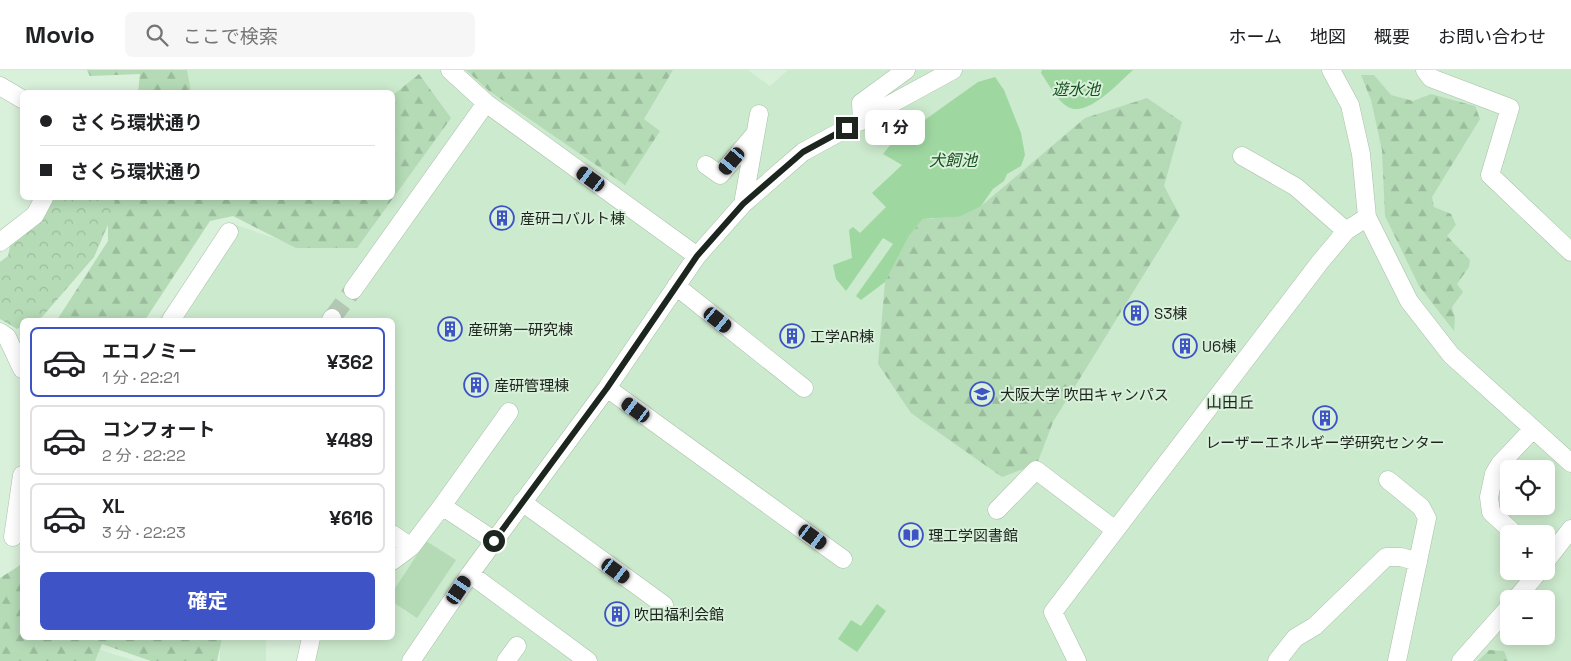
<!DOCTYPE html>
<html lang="ja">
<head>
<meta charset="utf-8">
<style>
  :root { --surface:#fff; --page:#f6f6f6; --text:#202124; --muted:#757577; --line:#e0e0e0; --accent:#3e53c6 }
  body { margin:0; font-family:"Space Grotesk","Noto Sans JP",sans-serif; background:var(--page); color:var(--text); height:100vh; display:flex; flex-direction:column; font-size:19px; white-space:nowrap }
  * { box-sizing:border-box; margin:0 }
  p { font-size:16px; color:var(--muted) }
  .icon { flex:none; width:28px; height:28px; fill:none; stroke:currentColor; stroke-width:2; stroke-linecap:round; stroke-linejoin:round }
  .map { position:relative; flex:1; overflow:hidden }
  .details { position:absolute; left:20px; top:248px; width:375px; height:322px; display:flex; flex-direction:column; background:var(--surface); border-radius:8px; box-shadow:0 2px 12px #0003 }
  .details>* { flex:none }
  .hud { position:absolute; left:20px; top:20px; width:375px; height:110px; border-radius:8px; box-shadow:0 2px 12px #0003; display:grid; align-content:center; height:110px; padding:0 20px; background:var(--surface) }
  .fabs { position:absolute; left:1500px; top:390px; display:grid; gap:10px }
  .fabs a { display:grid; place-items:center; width:55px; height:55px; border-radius:8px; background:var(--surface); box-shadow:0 2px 12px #0003; font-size:25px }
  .end { position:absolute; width:22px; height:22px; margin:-11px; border:6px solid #1d261e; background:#fff; box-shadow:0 0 0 2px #fff }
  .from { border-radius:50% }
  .bubble { position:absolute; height:35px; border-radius:8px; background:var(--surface); box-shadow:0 2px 12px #0003; font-size:16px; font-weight:700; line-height:35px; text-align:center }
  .car { position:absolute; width:15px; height:30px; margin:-15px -8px; border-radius:6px; box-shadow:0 0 4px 1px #0007; background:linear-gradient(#222 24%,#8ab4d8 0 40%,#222 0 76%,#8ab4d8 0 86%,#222 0) }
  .hud b { display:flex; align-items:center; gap:18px; height:48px; font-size:19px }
  .hud b+b { border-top:1px solid var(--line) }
  .hud i { width:12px; height:12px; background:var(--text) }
  ul { padding:9px 0 0; list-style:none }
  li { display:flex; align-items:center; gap:15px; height:70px; margin:0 10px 8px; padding:0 10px; border:2px solid var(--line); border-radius:8px }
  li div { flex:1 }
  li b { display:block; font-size:19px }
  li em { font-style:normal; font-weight:700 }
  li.current { border-color:var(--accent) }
  li>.icon { width:45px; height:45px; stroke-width:1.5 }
  .primary-button { display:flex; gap:10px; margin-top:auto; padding:10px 20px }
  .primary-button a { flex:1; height:58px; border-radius:8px; background:var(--accent); color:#fff; font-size:20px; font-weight:700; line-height:58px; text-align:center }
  header { display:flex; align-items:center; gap:30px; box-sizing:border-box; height:70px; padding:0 25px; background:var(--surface); border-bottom:1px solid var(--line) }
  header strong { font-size:24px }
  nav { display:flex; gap:28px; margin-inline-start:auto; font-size:18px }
  .search { width:350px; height:45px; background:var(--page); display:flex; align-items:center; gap:12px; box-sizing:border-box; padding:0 18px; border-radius:8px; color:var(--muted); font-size:19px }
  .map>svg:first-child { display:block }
</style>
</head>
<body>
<header>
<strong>Movio</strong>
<div class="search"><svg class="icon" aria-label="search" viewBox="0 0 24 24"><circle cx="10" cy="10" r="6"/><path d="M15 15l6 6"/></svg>ここで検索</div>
<nav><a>ホーム</a><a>地図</a><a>概要</a><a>お問い合わせ</a></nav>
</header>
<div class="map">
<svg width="1571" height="591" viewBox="0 0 1571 591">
  <defs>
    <pattern id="forest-firs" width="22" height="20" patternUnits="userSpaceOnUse" patternTransform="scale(1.25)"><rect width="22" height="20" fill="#b5dbb6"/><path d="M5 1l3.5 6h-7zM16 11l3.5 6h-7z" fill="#9bbc9c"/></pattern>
    <pattern id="park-crowns" width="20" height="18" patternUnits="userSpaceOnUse" patternTransform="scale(1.25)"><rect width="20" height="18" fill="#b5dbb6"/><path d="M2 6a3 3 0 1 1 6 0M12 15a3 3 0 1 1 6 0" fill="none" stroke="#9bbc9c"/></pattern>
  </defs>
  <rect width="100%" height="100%" fill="#d9f0da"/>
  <path fill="#cceacd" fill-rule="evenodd" d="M184 0H748L770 16 788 0H1571V591H299L305 568H392V250H158L230 153 283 171 308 159 392 128V22H188ZM1509 399H1546V436H1509ZM1509 464H1546V501H1509ZM1509 529H1546V566H1509Z
    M220 568H266V591H220Z
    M94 578 135 591H88Z"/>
  <path fill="#b5dbb6" d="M426 471 456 490 417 548 393 532 392 523Z"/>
  <path fill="url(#forest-firs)" d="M87 0H187L191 22H138L140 4 90 6Z
    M466 0H673L644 49 660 61 625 115 489 21Z
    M419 4 451 48 357 178H296L233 146 210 151 145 250H57L108 171V128H392L393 25Z
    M1361 5H1374L1391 25 1413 31 1431 24 1475 36 1480 49 1432 127 1434 137 1451 144 1456 155 1447 166 1470 190 1469 197 1457 214 1463 222 1452 237 1455 248 1454 261 1419 216 1385 146 1382 80 1371 30Z
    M1147 28 1182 52 1164 116 1180 146 1053 352 1037 394 1002 407 911 343 878 294 885 212 909 166 923 149H932L981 136 1085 48Z
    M22 494V568H222L217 591H151L102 574 95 591H0V508Z
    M1489 580 1504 581 1508 591H1478Z"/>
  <path fill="url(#park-crowns)" d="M48 128H116L108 155 94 187 42 247 36 250H22V256L17 259 0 249V192L8 186 11 171Z"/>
  <path fill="#9fd7a1" d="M1042 0H1133C1119 12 1088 48 1068 37 1057 31 1048 13 1041 3Z
    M995 7 1004 20 1021 63 1025 85 1021 96 1007 104 1004 111 993 119 981 136 961 146 923 149 909 166 885 212 861 230 856 226 893 174 883 168 846 221 836 209 833 195 852 188 849 160 853 157 860 163 886 137 872 123 902 95 883 84 891 74 978 12Z
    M877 534 886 541 857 582 838 569 851 550 861 556Z"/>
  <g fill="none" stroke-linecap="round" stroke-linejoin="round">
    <path stroke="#b3c8b4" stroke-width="18" stroke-dasharray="18 9" stroke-linecap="butt" d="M332 248 353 220"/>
    <g stroke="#a9bfa9" stroke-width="19">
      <path id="minor" d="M450 0 486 33 697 186
        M1331 0 1350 35 1361 84 1367 147 1409 231 1451 285 1571 393
        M1425 0 1431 8 1510 38 1490 105 1571 182
        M0 16 22 29
        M862 51 861 33 906 0
        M1242 86 1296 117 1346 161
        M706 95 720 105 755 64
        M743 134 759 44
        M0 172 35 145 44 128
        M676 216 804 318
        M353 220 486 33
        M171 250 229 162
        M331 250 332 248
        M0 262 7 267 22 299
        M607 318 843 489
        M1388 410 1421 437 1427 448 1397 591
        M522 432 664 535
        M442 436 509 342
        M997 440 1036 400 1114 459
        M392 464 411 477 442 436 495 471
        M1515 464 1491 442 1489 427 1494 404 1500 394 1533 359
        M13 467 22 405
        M392 491 411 477
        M1546 491 1571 459
        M470 504 588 591
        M1516 529 1539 501
        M306 591 311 568
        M411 591 470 504 607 318 697 186 743 134 803 82 953 0
        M506 591 517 576
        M1077 591 1053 542 1320 192 1346 161 1367 147
        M1277 591 1295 568 1315 556 1386 487H1401L1418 492
        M1461 591 1509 537"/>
    </g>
    <use href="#minor" stroke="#fff" stroke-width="18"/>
  </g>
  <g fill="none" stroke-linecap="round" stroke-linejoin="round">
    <path stroke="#1d261e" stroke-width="6" d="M494 471 607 318 697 186 743 134 803 82 847 58"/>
  </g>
  <defs>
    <g id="building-ring" transform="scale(1.25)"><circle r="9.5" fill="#d9f0da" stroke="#3e53c6" stroke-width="1.5"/><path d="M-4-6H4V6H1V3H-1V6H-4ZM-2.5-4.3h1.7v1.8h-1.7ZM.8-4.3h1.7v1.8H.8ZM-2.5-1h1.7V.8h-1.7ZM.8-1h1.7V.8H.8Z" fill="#3e53c6"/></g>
    <g id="university-ring" transform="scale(1.25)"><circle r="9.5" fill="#d9f0da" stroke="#3e53c6" stroke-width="1.5"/><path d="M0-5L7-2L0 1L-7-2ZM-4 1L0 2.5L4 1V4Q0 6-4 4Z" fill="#3e53c6"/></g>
    <g id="library-ring" transform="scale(1.25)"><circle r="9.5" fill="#d9f0da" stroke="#3e53c6" stroke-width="1.5"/><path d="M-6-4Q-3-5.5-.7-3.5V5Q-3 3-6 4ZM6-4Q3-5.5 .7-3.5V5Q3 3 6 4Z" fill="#3e53c6"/></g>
  </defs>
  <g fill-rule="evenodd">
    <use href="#building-ring" x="502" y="148"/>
    <use href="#building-ring" x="1136" y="243"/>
    <use href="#building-ring" x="450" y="259"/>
    <use href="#building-ring" x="792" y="266"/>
    <use href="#building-ring" x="1185" y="276"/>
    <use href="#building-ring" x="476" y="315"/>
    <use href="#university-ring" x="982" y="324"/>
    <use href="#building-ring" x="1325" y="348"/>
    <use href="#library-ring" x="911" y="465"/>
    <use href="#building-ring" x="617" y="544"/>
  </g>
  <g text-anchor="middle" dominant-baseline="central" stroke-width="4" stroke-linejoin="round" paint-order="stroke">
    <g font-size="15" fill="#1d261e" stroke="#d9f0da" text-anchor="start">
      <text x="520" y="148">産研コバルト棟</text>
      <text x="1154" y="243">S3棟</text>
      <text x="468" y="259">産研第一研究棟</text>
      <text x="810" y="266">工学AR棟</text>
      <text x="1202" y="276">U6棟</text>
      <text x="494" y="315">産研管理棟</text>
      <text x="1000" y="324">大阪大学 吹田キャンパス</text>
      <text x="1325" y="372" text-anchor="middle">レーザーエネルギー学研究センター</text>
      <text x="928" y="465">理工学図書館</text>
      <text x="634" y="544">吹田福利会館</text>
    </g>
    <g font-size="16" font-style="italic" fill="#175120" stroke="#d9f0da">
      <text x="1076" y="19">遊水池</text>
      <text x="953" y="90">犬飼池</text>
    </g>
    <g font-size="16" fill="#1d261e" stroke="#d9f0da">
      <text x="1230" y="332">山田丘</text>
    </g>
  </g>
</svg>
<div class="fabs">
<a><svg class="icon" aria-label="locate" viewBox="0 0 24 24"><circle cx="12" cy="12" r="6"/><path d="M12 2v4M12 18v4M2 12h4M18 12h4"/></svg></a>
<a>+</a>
<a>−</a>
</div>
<i class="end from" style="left:494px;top:471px"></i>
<i class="end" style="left:847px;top:58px"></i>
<div class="bubble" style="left:865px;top:40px;width:60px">1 分</div>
<i class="car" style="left:732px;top:91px;rotate:220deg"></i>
<i class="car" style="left:591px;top:109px;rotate:306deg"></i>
<i class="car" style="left:718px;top:250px;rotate:129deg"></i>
<i class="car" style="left:636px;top:340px;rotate:306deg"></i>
<i class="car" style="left:813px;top:467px;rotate:126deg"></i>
<i class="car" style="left:616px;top:501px;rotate:126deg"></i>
<i class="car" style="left:459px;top:520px;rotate:34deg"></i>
<div class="hud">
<b><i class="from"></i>さくら環状通り</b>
<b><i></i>さくら環状通り</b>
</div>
<section class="details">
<ul>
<li class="current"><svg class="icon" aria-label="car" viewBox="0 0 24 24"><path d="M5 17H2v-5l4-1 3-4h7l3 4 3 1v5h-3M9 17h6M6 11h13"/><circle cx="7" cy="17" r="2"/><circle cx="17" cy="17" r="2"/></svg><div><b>エコノミー</b><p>1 分 · 22:21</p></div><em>¥362</em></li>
<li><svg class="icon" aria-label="car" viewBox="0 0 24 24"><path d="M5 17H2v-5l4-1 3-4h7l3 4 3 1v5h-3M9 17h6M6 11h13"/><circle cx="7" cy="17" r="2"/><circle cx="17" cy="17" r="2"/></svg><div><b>コンフォート</b><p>2 分 · 22:22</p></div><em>¥489</em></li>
<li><svg class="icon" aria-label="car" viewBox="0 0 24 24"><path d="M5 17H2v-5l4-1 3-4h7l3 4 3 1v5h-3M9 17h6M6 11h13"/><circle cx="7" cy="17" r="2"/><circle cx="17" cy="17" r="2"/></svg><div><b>XL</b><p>3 分 · 22:23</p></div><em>¥616</em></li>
</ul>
<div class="primary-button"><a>確定</a></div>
</section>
</div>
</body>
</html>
